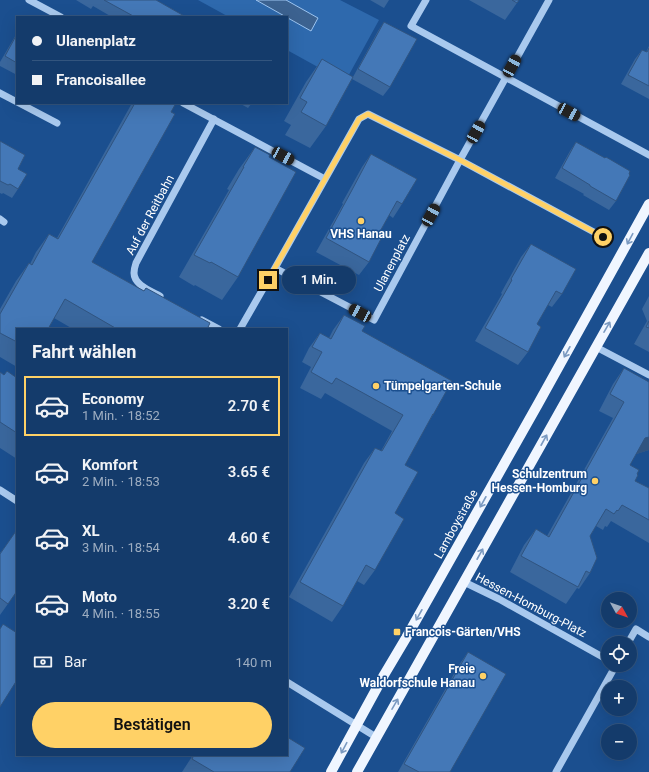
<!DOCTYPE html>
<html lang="de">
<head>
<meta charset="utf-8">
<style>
  :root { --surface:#143b6b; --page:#1d4271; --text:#f1f3f6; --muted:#9dadc1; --line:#33557e; --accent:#ffd166 }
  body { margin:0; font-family:Roboto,sans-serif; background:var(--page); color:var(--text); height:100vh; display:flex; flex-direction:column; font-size:15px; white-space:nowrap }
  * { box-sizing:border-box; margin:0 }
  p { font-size:13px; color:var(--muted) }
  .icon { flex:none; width:22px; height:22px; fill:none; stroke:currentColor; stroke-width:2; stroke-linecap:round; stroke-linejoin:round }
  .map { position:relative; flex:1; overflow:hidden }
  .sheet { position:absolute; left:16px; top:328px; width:272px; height:428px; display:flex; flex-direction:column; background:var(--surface); border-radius:0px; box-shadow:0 4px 16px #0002,0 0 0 1px var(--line) }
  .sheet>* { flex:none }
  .guide { position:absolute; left:16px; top:16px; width:272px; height:88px; border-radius:0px; box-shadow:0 4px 16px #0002,0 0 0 1px var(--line); display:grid; align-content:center; height:88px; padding:0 16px; background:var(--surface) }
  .needle { width:26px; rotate:130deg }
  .tools { position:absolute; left:601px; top:592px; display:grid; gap:8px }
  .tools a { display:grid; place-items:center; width:36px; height:36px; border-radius:50%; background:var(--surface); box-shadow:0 4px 16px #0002,0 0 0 1px var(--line); font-size:20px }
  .end { position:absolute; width:18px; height:18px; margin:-9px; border:5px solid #ffd166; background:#111; box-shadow:0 0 0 2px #111 }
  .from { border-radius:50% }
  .bubble { position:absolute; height:28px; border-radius:14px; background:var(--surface); box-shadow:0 4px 16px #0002,0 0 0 1px var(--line); font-size:13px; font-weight:600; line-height:28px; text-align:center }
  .car { position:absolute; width:12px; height:24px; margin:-12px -6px; border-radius:5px; box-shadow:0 0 3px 1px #0007; background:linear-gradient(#222 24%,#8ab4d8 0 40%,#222 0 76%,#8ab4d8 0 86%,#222 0) }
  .guide b { display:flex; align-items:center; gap:14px; height:38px; font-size:15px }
  .guide b+b { border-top:1px solid var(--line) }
  .guide i { width:10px; height:10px; background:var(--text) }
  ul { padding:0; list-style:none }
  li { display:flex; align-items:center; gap:12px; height:60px; margin:0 8px 6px; padding:0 8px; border:2px solid transparent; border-radius:0px }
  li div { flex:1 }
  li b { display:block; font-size:15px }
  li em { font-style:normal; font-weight:600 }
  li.on { border-color:var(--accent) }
  li>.icon { width:36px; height:36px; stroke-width:1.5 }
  h2 { padding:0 16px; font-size:18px; line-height:48px }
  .pay { display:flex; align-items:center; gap:10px; height:44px; padding:0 16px; font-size:15px }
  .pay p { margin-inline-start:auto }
  .primary-button { display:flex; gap:8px; margin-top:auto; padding:8px 16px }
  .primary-button a { flex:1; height:46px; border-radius:24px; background:var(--accent); color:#111; font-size:16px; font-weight:600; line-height:46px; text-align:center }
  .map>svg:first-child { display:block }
</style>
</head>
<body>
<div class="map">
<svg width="649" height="772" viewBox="0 0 649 772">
  <rect width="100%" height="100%" fill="#1b4f8f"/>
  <path fill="#2e69ad" d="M198 0H340L379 20 345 82 287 50V17H229Z"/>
  <path fill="#3c6290" stroke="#9cc4f0" d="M256 0H286L318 18 311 31Z"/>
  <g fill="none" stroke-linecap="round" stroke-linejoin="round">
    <path stroke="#a9c9ee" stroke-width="7" d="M29 0 61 17
      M426 0 411 26 649 155
      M0 93 17 102
      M19 103 57 123
      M183 103 325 179
      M0 219 4 222
      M275 268 374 320 460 160 549 0
      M160 296C151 291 134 285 134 273 134 270 135 266 136 263L214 119
      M202 320 219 329
      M240 329 275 268 359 119 368 114 460 160 603 237
      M596 347 649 375
      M0 490 17 501
      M464 582 499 599 608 660
      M628 643 636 629 649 637
      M287 682 376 737
      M556 772 616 665"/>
    <path stroke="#f0f6ff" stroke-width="10" d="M331 772 384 675 406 638 538 404 649 204
      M357 772 649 253"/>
  </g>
  <path fill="#3a679d" d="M76 0H156L186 17H112L93 6 91 9Z
    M370 0H389L384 8Z
    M469 0H519L505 20Z
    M384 22 390 87 383 96 352 79 326 126 310 148 285 135 291 125 284 121 306 82 322 59 353 77 378 31Z
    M17 33V75L0 66V62Z
    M649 46V99L621 84 635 59 642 50 646 52Z
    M132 103H176L92 262 144 291 146 288 208 327V329H73L54 318 52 321 17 329V367L0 357V309L16 281 29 263 30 264 36 252 49 234 57 238Z
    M239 103H252L248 108Z
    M0 141 18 169V189L12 198 3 193 2 194 0 193Z
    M576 142 616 201 609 210 583 195 584 194 555 178 570 151Z
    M255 147 269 157 238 277 222 300 195 285 194 286 179 277 229 190 227 189 239 169Z
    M371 154 402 204 393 218 389 215 378 235 369 262 359 275 316 252 343 204 342 203 362 167Z
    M531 244 562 294 552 307 548 305 537 324 528 352 518 365 475 341 502 294 501 293 521 257Z
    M649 296V352L634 344 647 321 642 309Z
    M344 315 362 331 433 415 428 423 405 465 395 513 375 570 364 585 357 581 343 606 332 622 289 597 364 463 375 448 381 451 392 431 325 393 321 399 300 388 311 367 302 362 309 348 320 333 329 338 333 330Z
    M624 368 649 450 636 454 630 465 637 474 635 481 649 488V543L611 521 607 527 605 526 603 530 596 526 590 536V573L579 589 577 588 566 604 510 572 524 545 536 529 547 536 613 418 599 411 613 384Z
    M0 372 4 375 17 378V459L0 448Z
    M17 532V595L15 594 0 615V553Z
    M468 652 450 772H398L459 665Z
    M193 755H287L290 772H182Z"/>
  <path fill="#305480" d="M649 437V450L634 455 645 438Z"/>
  <path fill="#4478b7" stroke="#305480" d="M104 0H156L186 17H135Z
    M512 0H519L517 3Z
    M384 22 417 39 390 87 358 69Z
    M17 34V63L5 56Z
    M649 48V86L628 75 642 50 647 52Z
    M322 59 353 77 326 126 301 112 307 102 300 98Z
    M135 103H176L171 112 175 114 92 262 144 291 146 288 210 323 208 327H209L208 329H117L65 299 48 329H17V342L0 333V314L29 263 32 265 49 234 58 239Z
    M0 141 25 155 18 169 27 174 18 189 10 184 8 185 0 181Z
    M576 142 605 158 606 157 630 171 629 174 630 175 616 201 590 186V185L562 168Z
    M255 147 270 155 269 157 296 172 238 277 211 262 210 263 194 255 244 167H243Z
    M371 154 417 179 402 204 397 201 378 235 382 237 369 262 326 238 352 190Z
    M531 244 576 269 562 294 556 291 537 324 541 327 528 352 485 328 512 280 511 279Z
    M344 315 365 326 362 331 452 381 433 415V414L405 465 418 472 395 513 404 519 375 570 366 565 343 606 300 582 375 448 382 451 403 415 336 378 332 384 311 372 322 352 312 347 320 333 331 339Z
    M649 321V328L646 327Z
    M624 368 649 382V437L645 438 630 465 639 470 637 474 638 475 635 481 649 488V520L622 505 618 511 617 510 614 514 606 509 590 536 597 558 590 573 586 571 578 587 521 556 536 529 549 537 624 402 610 394Z
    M7 371 17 378V433L0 422V372L4 375Z
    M16 531 17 532V591L8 604 0 598V554Z
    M3 624 17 633V680L0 707V629Z
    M468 652 506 674 450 772H419L404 764Z
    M287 737 305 748 290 772H214L192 759 194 755H287Z"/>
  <defs><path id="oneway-shaft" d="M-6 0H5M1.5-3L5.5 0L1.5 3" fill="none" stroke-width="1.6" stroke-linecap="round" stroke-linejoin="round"/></defs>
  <g stroke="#7b9ac1">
    <use href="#oneway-shaft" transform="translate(630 239) rotate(118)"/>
    <use href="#oneway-shaft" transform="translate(607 327) rotate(-60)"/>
    <use href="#oneway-shaft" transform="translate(567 352) rotate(119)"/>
    <use href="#oneway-shaft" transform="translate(544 440) rotate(-61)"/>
    <use href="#oneway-shaft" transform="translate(483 502) rotate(119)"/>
    <use href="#oneway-shaft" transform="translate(480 554) rotate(-61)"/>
    <use href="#oneway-shaft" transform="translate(419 615) rotate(119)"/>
    <use href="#oneway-shaft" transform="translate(395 704) rotate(-60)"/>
    <use href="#oneway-shaft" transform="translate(344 748) rotate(118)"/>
  </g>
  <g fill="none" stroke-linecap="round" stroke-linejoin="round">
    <path stroke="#ffd166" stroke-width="5" d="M268 280 359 119 368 114 460 160 603 237"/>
  </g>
  <g fill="#ffd166" stroke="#1b4f8f" stroke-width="1.5">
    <circle cx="361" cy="221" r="4"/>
    <circle cx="376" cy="386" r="4"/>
    <circle cx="595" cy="481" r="4"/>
    <rect x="393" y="628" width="8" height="8" rx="2"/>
    <circle cx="483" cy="676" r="4"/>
  </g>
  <g text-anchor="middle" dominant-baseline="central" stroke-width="3" stroke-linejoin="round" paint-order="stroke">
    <g font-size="12" fill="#fff" stroke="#1b4f8f">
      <text transform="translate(150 215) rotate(-62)">Auf der Reitbahn</text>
      <text transform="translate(392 263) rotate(-62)">Ulanenplatz</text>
      <text transform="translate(456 524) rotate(-61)">Lamboystraße</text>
      <text transform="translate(531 605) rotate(28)">Hessen-Homburg-Platz</text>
    </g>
    <g font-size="12" font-weight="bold" fill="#fff" stroke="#1b4f8f" text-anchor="start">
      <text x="361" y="234" text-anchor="middle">VHS Hanau</text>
      <text x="384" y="386">Tümpelgarten-Schule</text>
      <text x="587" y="474" text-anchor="end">Schulzentrum<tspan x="587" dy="14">Hessen-Homburg</tspan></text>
      <text x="405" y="632">Francois-Gärten/VHS</text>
      <text x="475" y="669" text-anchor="end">Freie<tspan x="475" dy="14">Waldorfschule Hanau</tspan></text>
    </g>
  </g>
</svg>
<div class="tools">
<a><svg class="needle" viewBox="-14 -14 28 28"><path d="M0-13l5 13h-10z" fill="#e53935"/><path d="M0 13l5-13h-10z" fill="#9dadc1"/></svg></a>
<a><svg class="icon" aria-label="locate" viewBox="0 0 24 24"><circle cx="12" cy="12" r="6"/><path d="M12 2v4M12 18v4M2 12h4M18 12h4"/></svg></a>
<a>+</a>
<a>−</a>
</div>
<i class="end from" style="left:603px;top:237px"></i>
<i class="end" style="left:268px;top:280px"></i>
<div class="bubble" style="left:282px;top:266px;width:74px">1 Min.</div>
<i class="car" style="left:512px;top:66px;rotate:29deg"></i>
<i class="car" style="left:569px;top:112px;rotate:118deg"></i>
<i class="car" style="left:476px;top:132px;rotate:29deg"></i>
<i class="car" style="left:283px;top:156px;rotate:118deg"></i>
<i class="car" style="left:431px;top:215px;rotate:29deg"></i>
<i class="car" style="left:360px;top:313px;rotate:298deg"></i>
<div class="guide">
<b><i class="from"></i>Ulanenplatz</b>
<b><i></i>Francoisallee</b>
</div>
<section class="sheet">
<h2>Fahrt wählen</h2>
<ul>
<li class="on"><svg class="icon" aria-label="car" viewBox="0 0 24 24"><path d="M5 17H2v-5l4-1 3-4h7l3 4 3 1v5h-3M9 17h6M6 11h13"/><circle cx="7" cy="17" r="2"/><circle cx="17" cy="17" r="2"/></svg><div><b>Economy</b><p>1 Min. · 18:52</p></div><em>2.70 €</em></li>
<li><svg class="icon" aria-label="car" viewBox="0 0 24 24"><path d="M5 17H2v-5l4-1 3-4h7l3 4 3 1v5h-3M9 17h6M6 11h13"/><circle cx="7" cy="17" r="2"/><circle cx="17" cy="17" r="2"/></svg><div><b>Komfort</b><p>2 Min. · 18:53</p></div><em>3.65 €</em></li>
<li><svg class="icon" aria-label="car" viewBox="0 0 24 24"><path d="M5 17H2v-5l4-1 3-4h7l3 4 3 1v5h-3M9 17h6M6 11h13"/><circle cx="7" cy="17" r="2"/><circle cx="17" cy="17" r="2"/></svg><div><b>XL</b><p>3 Min. · 18:54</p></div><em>4.60 €</em></li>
<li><svg class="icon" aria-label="car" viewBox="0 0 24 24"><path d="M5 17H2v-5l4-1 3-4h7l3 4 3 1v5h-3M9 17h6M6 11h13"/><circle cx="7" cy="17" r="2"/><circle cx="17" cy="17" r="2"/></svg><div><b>Moto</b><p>4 Min. · 18:55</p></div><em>3.20 €</em></li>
</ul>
<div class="pay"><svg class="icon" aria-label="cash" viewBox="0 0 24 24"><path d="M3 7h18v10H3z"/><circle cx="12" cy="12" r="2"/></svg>Bar<p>140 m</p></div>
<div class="primary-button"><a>Bestätigen</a></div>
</section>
</div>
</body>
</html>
